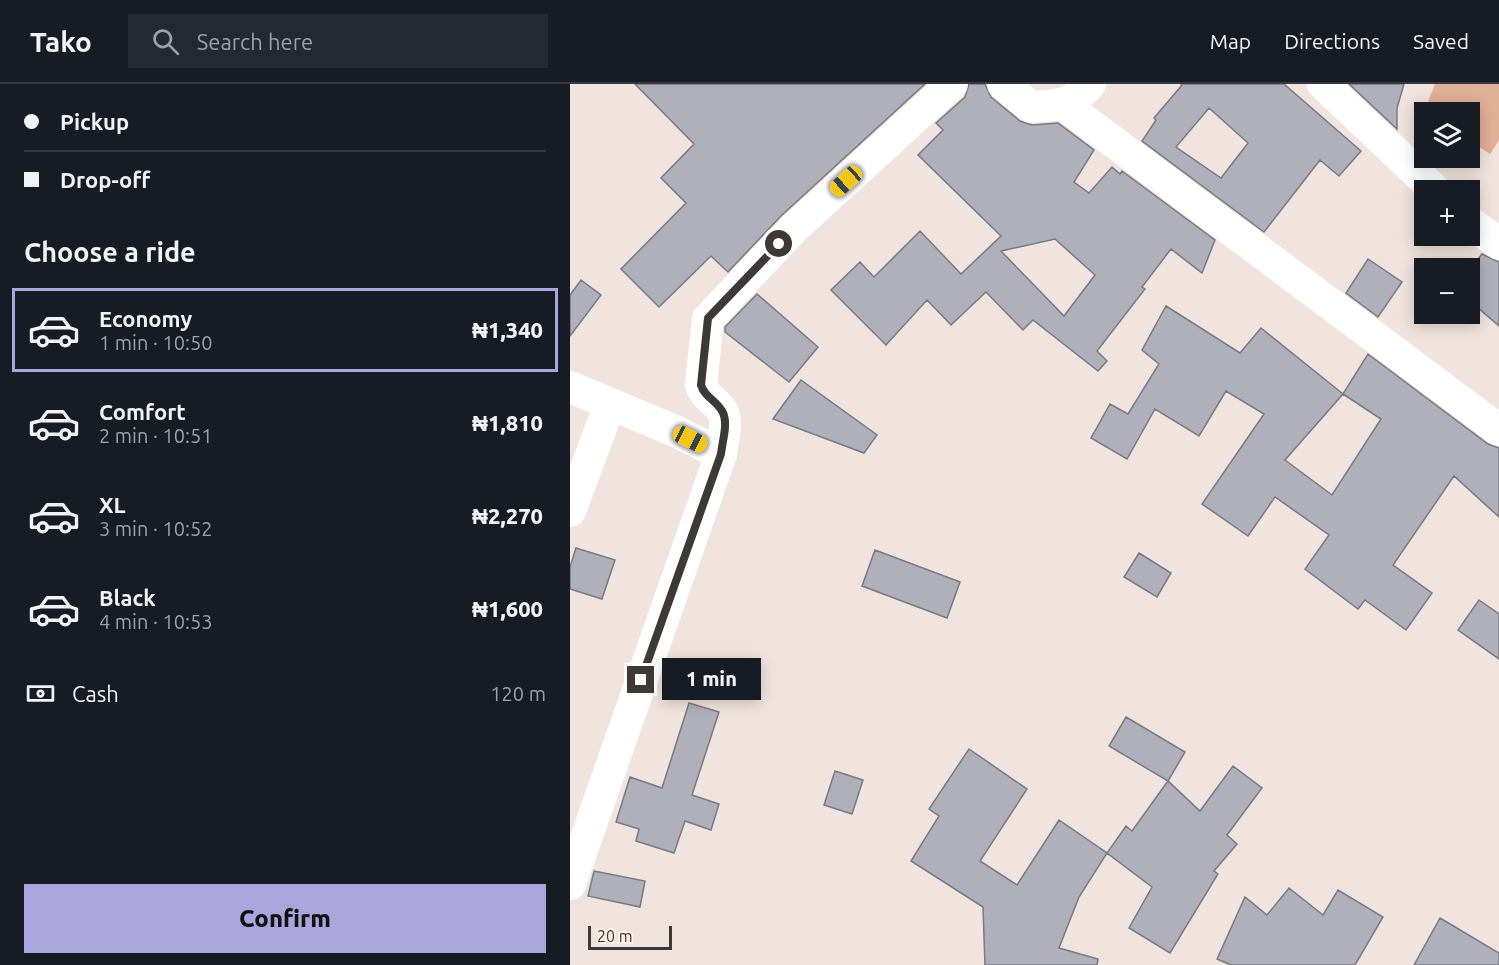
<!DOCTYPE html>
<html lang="en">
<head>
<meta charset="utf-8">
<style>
  :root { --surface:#171b24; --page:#242831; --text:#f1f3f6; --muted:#9ea1a6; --line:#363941; --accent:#aca4dc }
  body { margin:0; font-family:Ubuntu,sans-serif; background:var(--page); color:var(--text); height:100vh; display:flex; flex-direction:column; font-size:22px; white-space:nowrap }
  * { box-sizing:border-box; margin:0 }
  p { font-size:20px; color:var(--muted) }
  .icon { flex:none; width:33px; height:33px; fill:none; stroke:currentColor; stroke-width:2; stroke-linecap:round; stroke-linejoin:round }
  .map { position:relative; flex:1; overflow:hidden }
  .details { display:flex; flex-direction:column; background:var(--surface); width:570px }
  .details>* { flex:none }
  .hud { display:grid; align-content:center; height:132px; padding:0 24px; background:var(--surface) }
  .controls { position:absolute; left:844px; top:18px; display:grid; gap:12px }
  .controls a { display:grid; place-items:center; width:66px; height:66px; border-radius:0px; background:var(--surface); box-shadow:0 3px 15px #0003; font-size:30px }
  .scale { position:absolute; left:18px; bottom:15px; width:84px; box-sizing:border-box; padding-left:6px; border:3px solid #3e3937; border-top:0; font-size:16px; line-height:21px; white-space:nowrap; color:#3e3937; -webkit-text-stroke:4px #fef1ec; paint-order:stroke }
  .end { position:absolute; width:27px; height:27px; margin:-14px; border:8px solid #3e3937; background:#fff; box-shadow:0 0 0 3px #fff }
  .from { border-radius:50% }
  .bubble { position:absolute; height:42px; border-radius:0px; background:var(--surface); box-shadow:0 3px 15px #0003; font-size:20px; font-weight:800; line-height:42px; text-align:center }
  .car { position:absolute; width:18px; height:36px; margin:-18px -9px; border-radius:8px; box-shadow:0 0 4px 2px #0007; background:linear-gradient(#f5c518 24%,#345 0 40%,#f5c518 0 76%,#345 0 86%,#f5c518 0) }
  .hud b { display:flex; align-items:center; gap:21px; height:57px; font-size:22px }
  .hud b+b { border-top:2px solid var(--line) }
  .hud i { width:15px; height:15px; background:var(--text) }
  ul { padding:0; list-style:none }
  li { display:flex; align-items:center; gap:18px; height:84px; margin:0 12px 9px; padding:0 12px; border:3px solid transparent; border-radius:0px }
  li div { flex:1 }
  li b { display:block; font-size:22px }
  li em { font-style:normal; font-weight:800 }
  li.on { border-color:var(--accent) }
  li>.icon { width:54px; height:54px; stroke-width:1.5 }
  h2 { padding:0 24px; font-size:27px; line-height:72px }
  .pay { display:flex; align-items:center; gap:15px; height:66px; padding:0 24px; font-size:22px }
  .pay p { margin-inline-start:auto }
  .cta { display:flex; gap:12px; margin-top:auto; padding:12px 24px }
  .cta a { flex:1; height:69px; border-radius:0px; background:var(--accent); color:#111; font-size:24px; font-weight:800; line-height:69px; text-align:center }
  header { display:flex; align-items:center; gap:36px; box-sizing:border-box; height:84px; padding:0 30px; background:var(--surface); border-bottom:2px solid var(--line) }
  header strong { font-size:28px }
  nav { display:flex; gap:33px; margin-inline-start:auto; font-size:21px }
  .search { width:420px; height:54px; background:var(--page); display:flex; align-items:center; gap:15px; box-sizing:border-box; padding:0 21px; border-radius:0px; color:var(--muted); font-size:22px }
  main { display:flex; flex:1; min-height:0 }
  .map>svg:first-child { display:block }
</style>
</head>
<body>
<header>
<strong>Tako</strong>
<div class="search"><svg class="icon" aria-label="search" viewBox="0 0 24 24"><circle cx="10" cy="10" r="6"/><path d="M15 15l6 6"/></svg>Search here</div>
<nav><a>Map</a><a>Directions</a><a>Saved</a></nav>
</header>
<main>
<section class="details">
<div class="hud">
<b><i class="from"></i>Pickup</b>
<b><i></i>Drop-off</b>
</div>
<h2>Choose a ride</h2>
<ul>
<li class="on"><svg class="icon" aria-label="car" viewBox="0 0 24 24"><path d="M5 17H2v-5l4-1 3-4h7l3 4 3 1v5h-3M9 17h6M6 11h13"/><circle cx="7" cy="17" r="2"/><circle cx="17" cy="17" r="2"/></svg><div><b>Economy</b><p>1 min · 10:50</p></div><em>₦1,340</em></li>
<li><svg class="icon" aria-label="car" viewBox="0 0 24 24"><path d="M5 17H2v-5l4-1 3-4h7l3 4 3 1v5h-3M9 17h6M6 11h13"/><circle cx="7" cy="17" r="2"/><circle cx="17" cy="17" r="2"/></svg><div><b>Comfort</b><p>2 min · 10:51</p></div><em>₦1,810</em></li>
<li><svg class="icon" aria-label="car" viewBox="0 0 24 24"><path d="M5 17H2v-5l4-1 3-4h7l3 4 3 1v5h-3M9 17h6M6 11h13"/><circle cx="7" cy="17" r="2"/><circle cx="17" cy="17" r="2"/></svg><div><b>XL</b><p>3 min · 10:52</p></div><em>₦2,270</em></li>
<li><svg class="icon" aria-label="car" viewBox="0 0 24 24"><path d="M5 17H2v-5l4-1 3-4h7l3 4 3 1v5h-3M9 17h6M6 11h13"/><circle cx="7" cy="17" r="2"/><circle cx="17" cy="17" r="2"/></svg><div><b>Black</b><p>4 min · 10:53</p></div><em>₦1,600</em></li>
</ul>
<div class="pay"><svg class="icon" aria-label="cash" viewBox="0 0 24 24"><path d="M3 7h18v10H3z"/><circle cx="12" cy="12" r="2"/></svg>Cash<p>120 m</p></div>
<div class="cta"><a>Confirm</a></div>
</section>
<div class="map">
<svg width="929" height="881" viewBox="0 0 929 881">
  <rect width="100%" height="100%" fill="#f1e4de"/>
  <path fill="#e2af97" d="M865 0H929V56L920 70 900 57V28H854Z"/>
  <path fill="#b0b0bb" stroke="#787983" stroke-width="1.5" fill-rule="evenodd" d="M65 0H355L211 132 158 188 141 172 89 223 51 185 116 119 91 94 124 60Z
    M399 0H415L421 13 450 37 462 41 488 39 524 66 504 98 519 109 542 83 550 90 552 87 645 156 632 189 601 165 572 203 575 205 527 267 537 277 528 287 463 236 453 246 416 208 381 241 357 216 316 261 261 206 290 178 304 193 350 147 391 190 431 152 348 71 373 46 366 39 395 13ZM485 155 525 191 494 232 431 167Z
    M611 0H714L791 67 769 92 750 76 694 148 572 57 586 36 584 34 612 1ZM639 24 678 59 651 94 606 63Z
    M779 0H834L827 24V45Z
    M912 170 929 178V242L900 217V185Z
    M798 175 832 198 808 233 776 209Z
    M11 196 31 211 0 252V211Z
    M187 210 248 263 219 298 155 248V243Z
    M596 222 670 269 691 244 773 310 798 270 918 360 929 364V433L884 392 823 481 862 509 836 546 795 516 788 525 735 485 759 451 705 413 678 452 632 420 694 330 656 307 629 352 585 325 557 375 521 354 540 320 558 330 589 280 572 266ZM773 310 811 335 762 411 715 376Z
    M231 296 307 351 294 369 203 335Z
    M6 464 45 476 32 515 0 505V483Z
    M305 466 390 498 377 534 292 502Z
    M569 469 601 489 587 513 554 493Z
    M909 516 929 530V575L888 546Z
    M119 619 149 628 122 711 149 720 141 746 115 737 104 769 66 757 69 745 46 738 60 693 92 704Z
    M556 633 615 668 598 697 539 662Z
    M399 665 457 705 410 777 447 801 489 736 537 769 509 813 489 864 528 875 527 881H415L413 823 341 777 369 732 359 725Z
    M663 682 692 704 657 751 667 760 644 787 648 790 600 869 559 844 582 803 537 769 556 742 562 747 598 697 630 727Z
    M265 687 293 696 282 730 254 721Z
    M24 787 75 797 70 823 18 812Z
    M719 804 753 831 768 806 813 833 785 881H661L647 875 675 813 697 831Z
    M870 834 929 869V881H844Z"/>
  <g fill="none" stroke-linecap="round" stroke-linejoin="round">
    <path stroke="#fff" stroke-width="32" d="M433 0 461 23C490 21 500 22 520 0
      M753 0 865 106
      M494 21 929 346
      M900 138 929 160
      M0 303 105 347 151 370
      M0 427 40 320
      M0 800 151 370C152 358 159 338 152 327 146 316 135 314 131 301L138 235 223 145 382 0"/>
  </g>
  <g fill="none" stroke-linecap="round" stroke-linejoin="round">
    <path stroke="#3e3937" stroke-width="8" d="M71 596 151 370C152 358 159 338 152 327 146 316 135 314 131 301L138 234 209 160"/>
  </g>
</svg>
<div class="controls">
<a><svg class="icon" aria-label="layers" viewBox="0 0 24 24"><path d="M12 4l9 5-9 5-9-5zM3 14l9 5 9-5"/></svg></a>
<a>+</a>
<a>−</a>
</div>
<div class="scale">20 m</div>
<i class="end from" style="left:209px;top:160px"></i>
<i class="end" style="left:71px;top:596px"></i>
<div class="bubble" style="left:92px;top:574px;width:99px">1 min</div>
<i class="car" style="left:276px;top:97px;rotate:228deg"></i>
<i class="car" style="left:120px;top:355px;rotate:117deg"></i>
</div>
</main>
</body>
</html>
